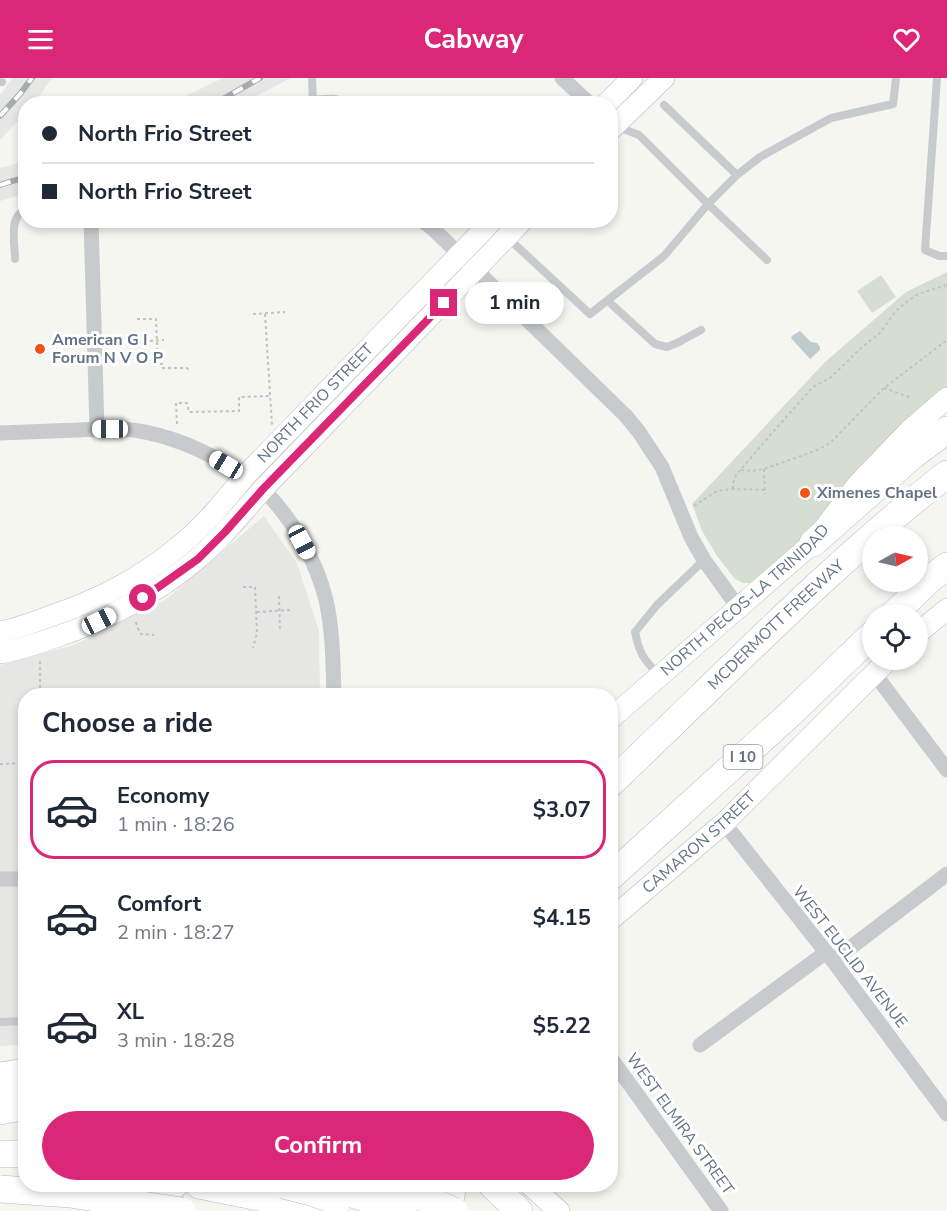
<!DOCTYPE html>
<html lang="en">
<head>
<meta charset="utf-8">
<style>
  :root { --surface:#fff; --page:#f6f6f7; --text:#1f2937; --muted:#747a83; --line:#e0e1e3; --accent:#db2777 }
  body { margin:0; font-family:"Nunito Sans",sans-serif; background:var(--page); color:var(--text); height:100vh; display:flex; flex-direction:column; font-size:22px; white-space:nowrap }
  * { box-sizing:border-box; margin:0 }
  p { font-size:20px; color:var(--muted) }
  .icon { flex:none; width:33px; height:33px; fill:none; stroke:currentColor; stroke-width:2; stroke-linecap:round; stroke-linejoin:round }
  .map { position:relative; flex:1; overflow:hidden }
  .drawer { position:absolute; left:18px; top:610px; width:600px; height:504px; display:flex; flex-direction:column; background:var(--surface); border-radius:24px; box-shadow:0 3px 9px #0003 }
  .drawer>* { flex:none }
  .guide { position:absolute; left:18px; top:18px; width:600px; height:132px; border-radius:24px; box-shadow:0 3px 9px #0003; display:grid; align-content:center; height:132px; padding:0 24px; background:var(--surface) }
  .needle { width:39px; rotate:82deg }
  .tools { position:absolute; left:862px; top:448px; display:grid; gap:12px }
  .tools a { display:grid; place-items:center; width:66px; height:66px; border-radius:50%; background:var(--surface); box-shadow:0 3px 9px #0003; font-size:30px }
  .end { position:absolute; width:27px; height:27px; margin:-14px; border:8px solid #db2777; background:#fff; box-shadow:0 0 0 3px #fff }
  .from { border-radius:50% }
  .bubble { position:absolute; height:42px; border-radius:21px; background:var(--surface); box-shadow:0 3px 9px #0003; font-size:20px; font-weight:700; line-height:42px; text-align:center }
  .car { position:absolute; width:18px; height:36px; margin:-18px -9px; border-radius:8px; box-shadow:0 0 4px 2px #0007; background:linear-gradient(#fff 24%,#345 0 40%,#fff 0 76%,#345 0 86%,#fff 0) }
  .guide b { display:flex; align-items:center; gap:21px; height:57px; font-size:22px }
  .guide b+b { border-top:2px solid var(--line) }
  .guide i { width:15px; height:15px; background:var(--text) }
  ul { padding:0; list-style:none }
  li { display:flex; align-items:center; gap:18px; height:99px; margin:0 12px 9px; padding:0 12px; border:3px solid transparent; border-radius:24px }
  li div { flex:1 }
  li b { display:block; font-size:22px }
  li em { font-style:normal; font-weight:700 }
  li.on { border-color:var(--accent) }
  li>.icon { width:54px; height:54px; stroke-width:1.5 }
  h2 { padding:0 24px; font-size:27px; line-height:72px }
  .button { display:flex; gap:12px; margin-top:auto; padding:12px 24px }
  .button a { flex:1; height:69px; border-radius:36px; background:var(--accent); color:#fff; font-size:24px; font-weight:700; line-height:69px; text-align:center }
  header { display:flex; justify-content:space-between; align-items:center; height:78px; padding:0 24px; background:var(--accent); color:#fff; font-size:27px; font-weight:700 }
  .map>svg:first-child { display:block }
</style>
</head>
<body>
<header><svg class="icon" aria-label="menu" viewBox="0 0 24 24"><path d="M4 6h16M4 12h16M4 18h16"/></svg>Cabway<svg class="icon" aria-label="heart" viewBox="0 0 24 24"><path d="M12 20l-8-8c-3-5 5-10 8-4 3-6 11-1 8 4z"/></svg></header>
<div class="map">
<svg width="947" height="1133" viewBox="0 0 947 1133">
  <rect width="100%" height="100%" fill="#f6f6f1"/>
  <path fill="#e6e7e5" d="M12 0H52L34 25 26 26 25 35 0 62V16L4 12Z
    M223 0H291L243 25H171Z
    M25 83V116L0 123V90Z
    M264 438 297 485 319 553 320 618H26L25 967 0 968V587L74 567 165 522Z"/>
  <path fill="#d6ded2" d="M947 194V313L788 475 757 502 750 505H743L735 501 717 478 702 453 692 426 825 284 906 214Z
    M881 197 896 219 872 235 857 213Z"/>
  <path fill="#c0cbd0" d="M800 253 811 264 817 265 820 269V272L810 281 791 260 792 258Z"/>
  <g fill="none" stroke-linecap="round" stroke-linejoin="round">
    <g stroke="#b7bcc1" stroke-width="22">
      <g id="secondary">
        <path d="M606 26 632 0"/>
        <path d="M610 52 664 0"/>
        <path id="s1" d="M0 554C16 551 32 545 48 539 99 522 142 500 183 465 207 445 226 421 245 398L493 142"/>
        <path d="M918 555 947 531"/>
        <path d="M0 575C18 572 36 566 53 560 107 542 153 518 197 481 221 461 242 435 263 411L523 142"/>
        <path id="s2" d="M610 641 813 465 858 406 910 352 947 320"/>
        <path id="s3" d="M610 842 724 745 888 582"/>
        <path d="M0 995 26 991"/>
        <path d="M530 1107 559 1133"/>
        <path d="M451 1133 456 1107"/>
      </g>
    </g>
    <g stroke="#b9bcbf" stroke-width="28">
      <g id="highway">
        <path d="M813 465 912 378 947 352"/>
        <path d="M893 537 930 501 947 488"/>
        <path id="s4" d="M610 706C721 601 827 490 947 396"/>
        <path d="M610 799 790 636 873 556"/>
        <path d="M0 1009 26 1005"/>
        <path d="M0 1033 26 1028"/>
        <path d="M0 1076H26"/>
        <path d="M199 1107 264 1120 310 1133"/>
        <path d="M492 1107 519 1133"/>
        <path d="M121 1128 157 1115 174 1107"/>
      </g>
    </g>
    <path stroke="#c0c2c4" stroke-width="2" stroke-dasharray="3 3" stroke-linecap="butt" d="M253 236 285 234
      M265 236 272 347
      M137 241H156L158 286H163V290H187L190 294
      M138 264 164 262
      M884 310 909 319
      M177 346 176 325H187L189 334 239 333V319L270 318
      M764 391 765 416
      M741 392 752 393 764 391 815 373 830 365 884 310 947 262
      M733 411V405L736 397 773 354 813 309 830 300 862 269 880 255 895 234 905 225 918 216 947 207
      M694 428 717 413 733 411 765 412
      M243 509H255L257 555 253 570
      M279 518 280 551
      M257 534 290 532
      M136 544 137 549 141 556 154 557
      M40 583V613
      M0 686 26 685"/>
    <path stroke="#c8cbce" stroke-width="8" d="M312 0 313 26
      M937 0 925 172 939 178H947
      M0 4H2
      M313 22C325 21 337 18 346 26
      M664 27 737 97
      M508 160 590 236 664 178 708 126 639 57 618 49
      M15 181C15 165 8 138 26 131
      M767 182 708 126 737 97 760 79 831 40 893 26 896 0
      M608 223 655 266 667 269 677 265 701 252
      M659 597C644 582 639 575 635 554L657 527 704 482
      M0 944 26 943"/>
    <path stroke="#c8cbce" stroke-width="15" d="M562 0 590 26
      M91 142 97 351
      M421 142 432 150 476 192 626 338 639 354 662 389 691 459 704 482 738 529
      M0 355C26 354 52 353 78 352 93 351 108 350 123 351 159 354 191 366 222 384 236 393 252 400 264 412 293 442 316 482 326 522 333 553 333 586 334 618
      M874 595 947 692
      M724 745 833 883 947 1036
      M0 801H26
      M833 883 947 796
      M700 967 825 875
      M610 979 721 1133"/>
    <use href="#secondary" stroke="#fff" stroke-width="21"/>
    <use href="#highway" stroke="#fff" stroke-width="27"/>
    <g stroke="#a5abb1" stroke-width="6">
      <path id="rail" d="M214 26 260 0
        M0 38 20 16 32 0
        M0 107 26 99"/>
    </g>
    <use href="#rail" stroke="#fff" stroke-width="4" stroke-dasharray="11" stroke-linecap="butt"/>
    <g stroke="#b9bcbf" stroke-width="28" stroke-linecap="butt">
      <path id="highway-bridge" d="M283 1107 311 1114 337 1123
        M321 1107 386 1126 403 1133
        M394 1107 454 1133
        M0 1111 70 1116 182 1133"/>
    </g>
    <use href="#highway-bridge" stroke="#fff" stroke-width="27"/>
  </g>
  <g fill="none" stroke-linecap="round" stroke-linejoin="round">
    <path stroke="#db2777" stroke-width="8" d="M143 520 198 481 225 454 263 411 444 225"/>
  </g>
  <g fill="#f25216" stroke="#fff" stroke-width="2">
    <circle cx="40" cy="271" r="6"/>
    <circle cx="805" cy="415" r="6"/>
  </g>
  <g text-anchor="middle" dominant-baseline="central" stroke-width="6" stroke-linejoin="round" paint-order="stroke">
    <rect fill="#fff" stroke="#919eaa" stroke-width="1.5" x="723.5" y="667" width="39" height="24" rx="4.5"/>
    <g font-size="15" font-weight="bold" fill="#627485">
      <text x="743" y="679">I 10</text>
    </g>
    <g font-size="16" font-weight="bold" fill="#627485" stroke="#fff" text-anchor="start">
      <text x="52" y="262">American G I<tspan x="52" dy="18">Forum N V O P</tspan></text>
      <text x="817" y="415">Ximenes Chapel</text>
    </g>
    <g font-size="16" fill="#627485" stroke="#fff">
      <text stroke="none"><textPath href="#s1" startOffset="398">NORTH FRIO STREET</textPath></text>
      <text stroke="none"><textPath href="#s2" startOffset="180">NORTH PECOS-LA TRINIDAD</textPath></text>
      <text stroke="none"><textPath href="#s4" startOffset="230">MCDERMOTT FREEWAY</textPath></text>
      <text stroke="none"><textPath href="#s3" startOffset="118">CAMARON STREET</textPath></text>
      <text transform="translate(850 879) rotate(52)">WEST EUCLID AVENUE</text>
      <text transform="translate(680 1046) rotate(54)">WEST ELMIRA STREET</text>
    </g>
  </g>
</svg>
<div class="tools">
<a><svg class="needle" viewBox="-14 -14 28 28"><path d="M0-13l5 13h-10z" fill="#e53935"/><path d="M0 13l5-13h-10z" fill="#747a83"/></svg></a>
<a><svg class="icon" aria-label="locate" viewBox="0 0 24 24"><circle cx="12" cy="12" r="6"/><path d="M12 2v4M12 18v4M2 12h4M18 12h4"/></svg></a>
</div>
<i class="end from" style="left:143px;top:520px"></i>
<i class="end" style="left:444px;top:225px"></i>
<div class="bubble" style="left:465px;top:204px;width:99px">1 min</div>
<i class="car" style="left:110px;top:351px;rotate:270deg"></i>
<i class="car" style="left:226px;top:387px;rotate:301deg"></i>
<i class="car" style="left:302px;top:464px;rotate:152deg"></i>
<i class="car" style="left:99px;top:543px;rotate:63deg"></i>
<div class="guide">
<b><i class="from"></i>North Frio Street</b>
<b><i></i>North Frio Street</b>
</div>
<section class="drawer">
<h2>Choose a ride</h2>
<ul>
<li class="on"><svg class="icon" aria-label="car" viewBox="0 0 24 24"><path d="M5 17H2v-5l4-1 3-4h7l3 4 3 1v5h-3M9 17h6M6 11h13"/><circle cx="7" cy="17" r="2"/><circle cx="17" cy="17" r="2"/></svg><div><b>Economy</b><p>1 min · 18:26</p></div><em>$3.07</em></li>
<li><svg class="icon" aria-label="car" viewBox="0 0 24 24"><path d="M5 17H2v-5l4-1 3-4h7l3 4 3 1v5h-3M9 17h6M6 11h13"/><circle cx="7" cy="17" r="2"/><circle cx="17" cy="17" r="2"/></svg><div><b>Comfort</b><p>2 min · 18:27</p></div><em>$4.15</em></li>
<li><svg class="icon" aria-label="car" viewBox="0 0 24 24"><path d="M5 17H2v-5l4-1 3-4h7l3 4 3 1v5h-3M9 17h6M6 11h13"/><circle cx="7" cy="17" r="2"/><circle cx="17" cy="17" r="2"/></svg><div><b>XL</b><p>3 min · 18:28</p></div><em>$5.22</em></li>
</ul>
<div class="button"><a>Confirm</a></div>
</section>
</div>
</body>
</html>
